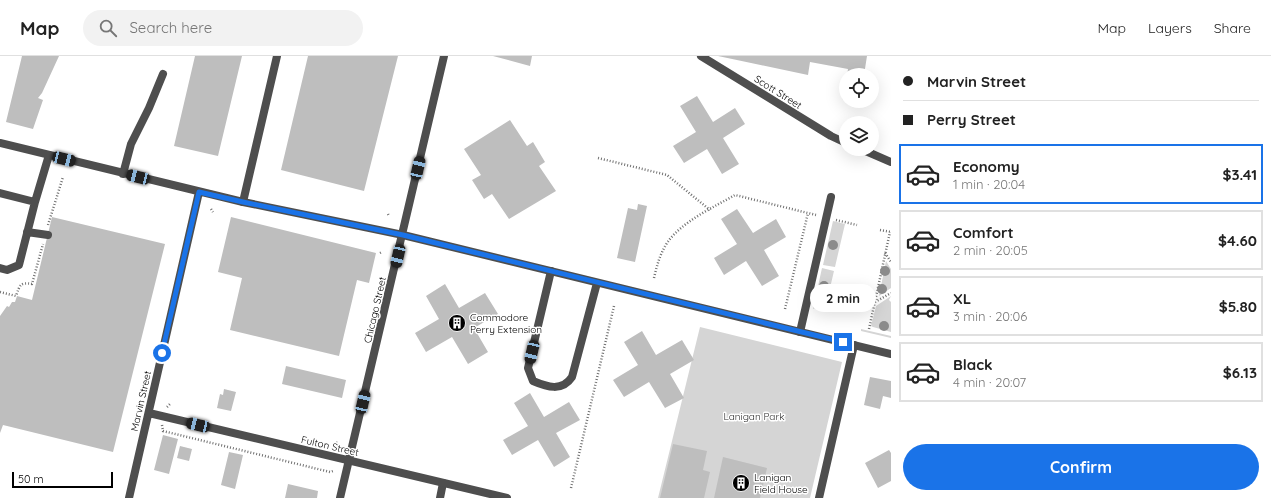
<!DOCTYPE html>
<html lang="en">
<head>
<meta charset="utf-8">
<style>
  :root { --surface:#fff; --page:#f2f2f2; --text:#222; --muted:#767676; --line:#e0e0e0; --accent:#1a73e8 }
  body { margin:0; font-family:Quicksand,sans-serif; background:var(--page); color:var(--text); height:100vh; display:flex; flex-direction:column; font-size:15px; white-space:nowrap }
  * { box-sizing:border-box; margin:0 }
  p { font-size:13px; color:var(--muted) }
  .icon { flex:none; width:22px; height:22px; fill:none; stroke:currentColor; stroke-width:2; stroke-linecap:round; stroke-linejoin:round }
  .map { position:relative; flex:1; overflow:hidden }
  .drawer { display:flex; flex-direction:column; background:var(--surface); width:380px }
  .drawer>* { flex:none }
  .hud { display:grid; align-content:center; height:88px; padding:0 12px; background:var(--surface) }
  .buttons { position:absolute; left:839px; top:12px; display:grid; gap:8px }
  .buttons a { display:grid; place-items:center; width:40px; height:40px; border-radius:50%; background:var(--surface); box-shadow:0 4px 16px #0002; font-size:20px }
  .scale { position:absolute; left:12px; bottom:10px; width:101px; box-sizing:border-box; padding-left:4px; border:2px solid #000; border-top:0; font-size:11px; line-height:14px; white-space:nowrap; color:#000; -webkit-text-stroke:3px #fff; paint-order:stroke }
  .end { position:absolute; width:18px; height:18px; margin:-9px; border:5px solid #1a73e8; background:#fff; box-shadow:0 0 0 2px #fff }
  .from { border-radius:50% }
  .bubble { position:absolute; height:28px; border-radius:14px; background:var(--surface); box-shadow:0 4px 16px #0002; font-size:13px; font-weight:700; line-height:28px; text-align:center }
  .car { position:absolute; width:12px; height:24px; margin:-12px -6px; border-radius:5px; box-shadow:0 0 3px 1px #0007; background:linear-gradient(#222 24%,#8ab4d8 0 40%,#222 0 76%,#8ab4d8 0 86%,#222 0) }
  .hud b { display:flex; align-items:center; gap:14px; height:38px; font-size:15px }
  .hud b+b { border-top:1px solid var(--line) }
  .hud i { width:10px; height:10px; background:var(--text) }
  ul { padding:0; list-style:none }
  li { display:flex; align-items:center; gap:12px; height:60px; margin:0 8px 6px; padding:0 4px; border:2px solid var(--line); border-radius:0px }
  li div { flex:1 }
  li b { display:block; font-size:15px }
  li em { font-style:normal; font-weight:700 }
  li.on { border-color:var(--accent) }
  li>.icon { width:36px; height:36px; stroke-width:1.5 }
  .primary-button { display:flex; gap:8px; margin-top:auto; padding:8px 12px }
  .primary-button a { flex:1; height:46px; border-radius:24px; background:var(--accent); color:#fff; font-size:16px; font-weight:700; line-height:46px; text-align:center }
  header { display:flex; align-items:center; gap:24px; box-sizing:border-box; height:56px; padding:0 20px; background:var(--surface); border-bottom:1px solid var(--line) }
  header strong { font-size:19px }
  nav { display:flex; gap:22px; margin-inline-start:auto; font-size:14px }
  .search { width:280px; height:36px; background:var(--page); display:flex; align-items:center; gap:10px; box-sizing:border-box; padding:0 14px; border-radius:22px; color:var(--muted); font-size:15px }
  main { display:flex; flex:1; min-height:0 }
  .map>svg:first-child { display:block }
</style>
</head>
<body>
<header>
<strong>Map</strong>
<div class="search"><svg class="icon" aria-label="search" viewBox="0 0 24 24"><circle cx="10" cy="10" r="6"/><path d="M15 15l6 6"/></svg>Search here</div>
<nav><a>Map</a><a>Layers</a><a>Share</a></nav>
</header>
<main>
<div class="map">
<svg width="891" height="442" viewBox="0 0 891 442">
  <rect width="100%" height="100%" fill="#fff"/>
  <path fill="#d5d5d5" d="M833 165 845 168 835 211 823 209Z
    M886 205 891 213V232L879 240Z
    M822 212 834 215 826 249 819 250 813 253Z
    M891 240 889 244 891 246V276L873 271 871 270 876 250Z
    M700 271 842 306 810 442H658Z
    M861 273 891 280V282L861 275Z"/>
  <path fill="#bebebe" d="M22 0H59L42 37 38 42 43 44 33 73 6 66Z
    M195 0H242L218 100 174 90Z
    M308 0H398L364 135 281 114Z
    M493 0H532L530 10Z
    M718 0H867L864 19H847L848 13 810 6 808 19Z
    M845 25H846V44L842 43Z
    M697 40 713 66 735 52 745 68 723 82 739 108 722 118 707 93 684 107 673 90 696 76 680 50Z
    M510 64 527 90 533 86 545 106 539 110 556 135 509 163 492 138 484 143 472 124 481 119 464 93Z
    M638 148 647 150 635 206 617 202 628 152 637 154Z
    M737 153 753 177 776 163 786 181 764 194 779 220 762 230 746 205 724 219 714 202 737 188 721 163Z
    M52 161 165 188 113 396 3 369 0 377V260L7 250 9 251 12 246H15L17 240 32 244Z
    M231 161 376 197 369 227 357 224 339 300 230 274 242 222 218 216Z
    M445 228 459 252 485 237 498 258 474 272 488 296 468 308 452 281 426 296 415 277 439 263 426 240Z
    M642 275 656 299 682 284 694 304 670 318 684 342 665 352 649 326 624 341 613 324 638 309 624 286Z
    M286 310 346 324 342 342 282 328Z
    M870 321 891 325V342L883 340 880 353 864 349Z
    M224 333 236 336 231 355 217 352 220 338 223 339Z
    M530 337 544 361 569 346 580 364 556 377 570 401 554 411 538 384 512 399 503 384 528 370 514 347Z
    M163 379 178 383 169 418 154 414Z
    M673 388 707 395 703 414 710 416 704 442H660Z
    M180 390 192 393 189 405 177 402Z
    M889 394 891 397V425L878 432 865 407Z
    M229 396 243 399 235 433 221 429Z
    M723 401 767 412 760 442H714Z
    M288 428 318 435 317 442H285Z"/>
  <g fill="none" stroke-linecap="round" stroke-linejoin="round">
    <path stroke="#707070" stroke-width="2.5" stroke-dasharray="1 2" stroke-linecap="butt" d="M598 102 667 119 710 154
      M211 153 213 156
      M388 158 389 160
      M836 164 857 169
      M48 169 63 121
      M880 174 891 176
      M380 197 382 196
      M885 197 891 206
      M654 222C657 209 660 198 667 187 681 166 714 151 735 139L816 159
      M0 236 16 240C20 229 20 226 32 228L43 188
      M875 246 891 237
      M785 253 808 157
      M869 273 890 176
      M167 351 171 347
      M162 369 163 375 330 416 333 415
      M336 386 338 389
      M571 432 614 250"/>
    <path stroke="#4e4e4e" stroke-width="8" d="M123 118 131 88 149 52 163 18
      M0 137 35 146 49 99
      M243 146 277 0
      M27 176 48 179
      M0 212 7 214 19 209 35 146
      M551 215 528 312 533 325C547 331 562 336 572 321L597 227
      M800 276 831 141
      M440 442 443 427
      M819 442 854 289"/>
    <path stroke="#4e4e4e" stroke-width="8" d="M701 0 831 80 846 87
      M0 87 243 146 403 179 891 298
      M861 93 891 106
      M149 357 507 442
      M129 442 199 136
      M340 442 444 0"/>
  </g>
  <g fill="#8b8b8b">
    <circle cx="833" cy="189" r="5"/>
    <circle cx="885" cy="215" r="5"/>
    <circle cx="824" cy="230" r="5"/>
    <circle cx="882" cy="233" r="5"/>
    <circle cx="884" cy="270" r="5"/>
  </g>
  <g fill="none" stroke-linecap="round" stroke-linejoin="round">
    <path stroke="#1a73e8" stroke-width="5" d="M162 297 199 136 243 146 403 179 843 286"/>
  </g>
  <defs>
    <g id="building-disc" transform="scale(0.9)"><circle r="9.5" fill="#000" stroke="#fff"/><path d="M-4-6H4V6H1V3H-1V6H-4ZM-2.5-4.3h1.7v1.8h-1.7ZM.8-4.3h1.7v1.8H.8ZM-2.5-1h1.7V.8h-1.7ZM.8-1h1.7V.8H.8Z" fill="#fff"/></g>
  </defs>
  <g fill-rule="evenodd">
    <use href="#building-disc" x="457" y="267"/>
    <use href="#building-disc" x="741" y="427"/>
  </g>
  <g text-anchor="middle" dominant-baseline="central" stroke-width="3" stroke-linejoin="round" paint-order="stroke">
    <g font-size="10" fill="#000" stroke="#fff">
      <text transform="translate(778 36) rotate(32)">Scott Street</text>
      <text transform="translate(375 254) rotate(-77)">Chicago Street</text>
      <text transform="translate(141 345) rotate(-77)">Marvin Street</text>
      <text transform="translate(330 390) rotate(13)">Fulton Street</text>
    </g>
    <g font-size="10" fill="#000" stroke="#fff" text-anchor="start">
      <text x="470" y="261">Commodore<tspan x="470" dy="12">Perry Extension</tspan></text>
      <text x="754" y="421">Lanigan<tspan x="754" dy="12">Field House</tspan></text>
    </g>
    <g font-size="10" fill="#2c2c2c" stroke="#fff">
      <text x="754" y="360">Lanigan Park</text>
    </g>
  </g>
</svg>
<div class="buttons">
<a><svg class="icon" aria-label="locate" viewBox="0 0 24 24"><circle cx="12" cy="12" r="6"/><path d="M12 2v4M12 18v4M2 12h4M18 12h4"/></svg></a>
<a><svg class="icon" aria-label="layers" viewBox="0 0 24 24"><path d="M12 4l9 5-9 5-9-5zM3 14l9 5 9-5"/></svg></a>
</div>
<div class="scale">50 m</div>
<i class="end from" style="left:162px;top:297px"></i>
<i class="end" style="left:843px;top:286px"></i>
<div class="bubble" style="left:810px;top:228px;width:66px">2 min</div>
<i class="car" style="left:64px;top:103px;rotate:104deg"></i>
<i class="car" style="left:418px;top:112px;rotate:13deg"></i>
<i class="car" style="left:138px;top:121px;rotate:284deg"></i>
<i class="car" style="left:398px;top:200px;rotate:193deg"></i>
<i class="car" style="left:532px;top:296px;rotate:193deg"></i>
<i class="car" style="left:363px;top:346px;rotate:13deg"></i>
<i class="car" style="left:198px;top:369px;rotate:283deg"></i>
</div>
<section class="drawer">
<div class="hud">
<b><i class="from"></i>Marvin Street</b>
<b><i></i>Perry Street</b>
</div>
<ul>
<li class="on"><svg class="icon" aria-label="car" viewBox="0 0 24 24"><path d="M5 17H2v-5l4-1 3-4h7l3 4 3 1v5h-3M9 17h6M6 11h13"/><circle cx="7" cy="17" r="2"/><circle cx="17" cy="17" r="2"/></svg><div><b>Economy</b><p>1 min · 20:04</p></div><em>$3.41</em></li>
<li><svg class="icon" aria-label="car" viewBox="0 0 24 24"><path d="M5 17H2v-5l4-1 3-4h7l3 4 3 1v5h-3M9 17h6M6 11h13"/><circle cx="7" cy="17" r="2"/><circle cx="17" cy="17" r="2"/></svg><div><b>Comfort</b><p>2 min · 20:05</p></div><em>$4.60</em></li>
<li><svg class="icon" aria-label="car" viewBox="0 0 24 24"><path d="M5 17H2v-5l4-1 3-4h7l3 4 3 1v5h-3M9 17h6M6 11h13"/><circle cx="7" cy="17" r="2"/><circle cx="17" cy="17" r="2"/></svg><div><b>XL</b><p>3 min · 20:06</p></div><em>$5.80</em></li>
<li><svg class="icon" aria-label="car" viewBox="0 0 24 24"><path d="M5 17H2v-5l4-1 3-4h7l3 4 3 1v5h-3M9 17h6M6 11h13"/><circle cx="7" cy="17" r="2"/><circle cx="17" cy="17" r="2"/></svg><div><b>Black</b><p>4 min · 20:07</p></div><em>$6.13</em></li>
</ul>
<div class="primary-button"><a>Confirm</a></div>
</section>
</main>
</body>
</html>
